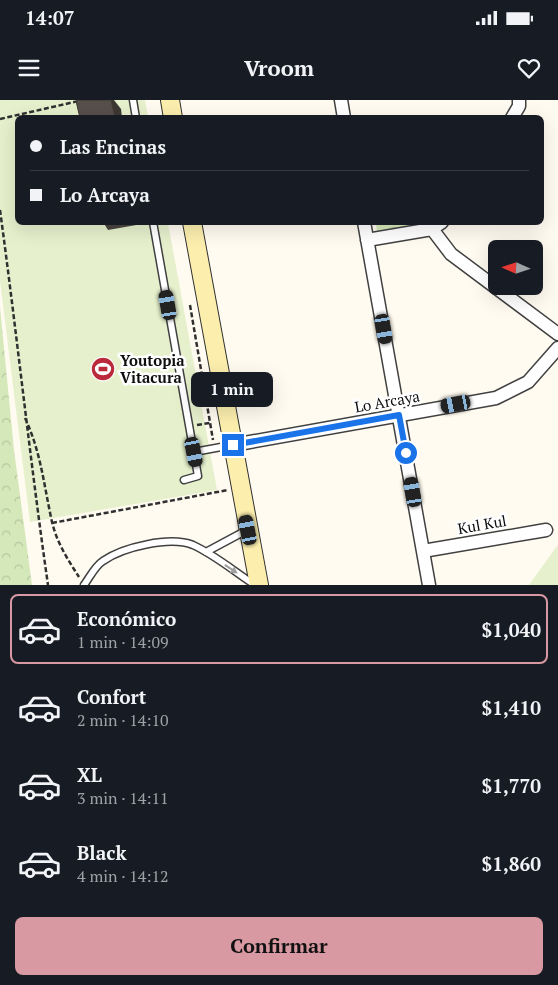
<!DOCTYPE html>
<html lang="es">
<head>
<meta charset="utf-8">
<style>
  :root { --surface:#171b24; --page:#242831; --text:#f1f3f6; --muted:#9ea1a6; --line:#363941; --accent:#d999a2 }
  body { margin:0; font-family:"PT Serif",serif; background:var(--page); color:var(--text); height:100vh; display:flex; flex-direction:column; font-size:19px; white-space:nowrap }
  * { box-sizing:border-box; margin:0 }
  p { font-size:16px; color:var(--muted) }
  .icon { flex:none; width:28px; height:28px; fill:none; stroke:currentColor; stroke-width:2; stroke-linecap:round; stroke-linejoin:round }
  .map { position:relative; height:485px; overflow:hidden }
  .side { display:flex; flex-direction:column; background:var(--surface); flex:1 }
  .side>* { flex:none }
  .hud { position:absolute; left:15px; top:15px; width:529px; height:110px; border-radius:8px; box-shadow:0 5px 20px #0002; display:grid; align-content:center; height:110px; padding:0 15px; background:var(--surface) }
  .needle { width:32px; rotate:273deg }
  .fabs { position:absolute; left:488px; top:140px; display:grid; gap:10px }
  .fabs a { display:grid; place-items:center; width:55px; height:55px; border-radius:8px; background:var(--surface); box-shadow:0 5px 20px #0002; font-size:25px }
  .end { position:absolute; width:22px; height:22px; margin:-11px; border:6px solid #1a73e8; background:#fff; box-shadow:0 0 0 2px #fff }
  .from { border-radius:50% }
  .bubble { position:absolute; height:35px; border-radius:8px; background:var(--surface); box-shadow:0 5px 20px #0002; font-size:16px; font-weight:700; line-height:35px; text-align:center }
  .car { position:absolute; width:15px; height:30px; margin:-15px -8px; border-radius:6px; box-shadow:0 0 4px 1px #0007; background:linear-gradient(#222 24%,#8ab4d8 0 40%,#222 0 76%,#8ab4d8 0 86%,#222 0) }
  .hud b { display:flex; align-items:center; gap:18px; height:48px; font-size:19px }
  .hud b+b { border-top:1px solid var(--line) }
  .hud i { width:12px; height:12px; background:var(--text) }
  ul { padding:9px 0 0; list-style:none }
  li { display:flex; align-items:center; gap:15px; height:70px; margin:0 10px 8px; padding:0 5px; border:2px solid transparent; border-radius:8px }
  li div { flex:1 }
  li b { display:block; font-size:19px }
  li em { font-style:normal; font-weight:700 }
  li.selected { border-color:var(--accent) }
  li>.icon { width:45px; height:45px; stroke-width:1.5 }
  .cta { display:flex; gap:10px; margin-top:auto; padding:10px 15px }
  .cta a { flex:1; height:58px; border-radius:8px; background:var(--accent); color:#111; font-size:20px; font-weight:700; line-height:58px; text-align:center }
  .status { display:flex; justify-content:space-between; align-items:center; height:35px; padding:0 25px; background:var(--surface); direction:ltr }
  .status svg { height:14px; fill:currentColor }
  header { display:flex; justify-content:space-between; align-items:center; height:65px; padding:0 15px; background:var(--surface); font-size:22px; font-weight:700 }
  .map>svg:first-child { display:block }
</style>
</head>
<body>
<div class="status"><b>14:07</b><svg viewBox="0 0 49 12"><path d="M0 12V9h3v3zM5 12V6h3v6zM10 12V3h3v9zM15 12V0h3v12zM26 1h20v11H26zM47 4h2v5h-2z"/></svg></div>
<header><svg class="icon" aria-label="menu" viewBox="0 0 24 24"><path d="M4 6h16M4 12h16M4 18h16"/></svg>Vroom<svg class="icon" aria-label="heart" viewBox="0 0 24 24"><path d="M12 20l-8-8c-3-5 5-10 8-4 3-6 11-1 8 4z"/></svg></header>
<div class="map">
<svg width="558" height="485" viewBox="0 0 558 485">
  <defs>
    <pattern id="park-crowns" width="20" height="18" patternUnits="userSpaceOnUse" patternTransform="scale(1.25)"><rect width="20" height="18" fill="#d5e8ba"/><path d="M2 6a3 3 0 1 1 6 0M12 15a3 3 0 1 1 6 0" fill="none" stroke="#b6c69f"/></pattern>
  </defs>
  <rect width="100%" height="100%" fill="#fffbf0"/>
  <path fill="url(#park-crowns)" d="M376 123H429L377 132Z
    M0 207 14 350 32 485H0Z"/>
  <path fill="#e6f0cc" d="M0 0H145L148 17 18 18V122L168 123 217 390 30 422 0 181Z
    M558 444V485H529L557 446Z"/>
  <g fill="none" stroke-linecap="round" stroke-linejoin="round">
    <g stroke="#414141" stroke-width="9">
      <path id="lane" d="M133 0 136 18
        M153 122 198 376 184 380
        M194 352 232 345
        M206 452 247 430
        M84 485C90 477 95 466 103 461 123 447 170 436 193 445 215 455 235 472 255 485"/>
    </g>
    <g stroke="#414141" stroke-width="15">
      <path id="street" d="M341 0 344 18
        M512 18 519 6V0
        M364 122 429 485
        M432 129 451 154 558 234
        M367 140 432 129 442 122
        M233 345 496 298 528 282 558 248
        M423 451 546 430"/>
    </g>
    <g stroke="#303030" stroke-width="20">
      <path id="secondary" d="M170 0 173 18
        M192 122 259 485"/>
    </g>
    <path stroke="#303030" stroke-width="2.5" stroke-dasharray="5 2.5" stroke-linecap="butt" d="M0 19 83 0
      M0 110C17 235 30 360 48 485
      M190 205 213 340
      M25 318C41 352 44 386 52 422 57 443 68 460 79 477
      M197 325 210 323
      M52 423 228 390"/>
    <use href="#lane" stroke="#fff" stroke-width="6"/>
    <use href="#street" stroke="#fff" stroke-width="12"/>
    <use href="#secondary" stroke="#fceead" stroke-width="18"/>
  </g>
  <path fill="#4b4440" d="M103 122H142V124L108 130Z"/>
  <path fill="#3d3734" d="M111 0H114L121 9 122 18H115Z"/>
  <path fill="#574f4b" stroke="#3d3734" d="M80 0H111L115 18H80L76 1Z"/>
  <defs><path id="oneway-solid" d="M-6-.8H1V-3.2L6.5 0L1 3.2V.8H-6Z" transform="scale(1.25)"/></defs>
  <use fill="#9f9f9f" href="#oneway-solid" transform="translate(231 469) rotate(34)"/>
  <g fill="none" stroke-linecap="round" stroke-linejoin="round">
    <path stroke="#1a73e8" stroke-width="6" d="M233 345 399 315 406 353"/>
  </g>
  <defs>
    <g id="stadium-disc" transform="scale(1.25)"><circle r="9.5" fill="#bb2a3b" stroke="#fff"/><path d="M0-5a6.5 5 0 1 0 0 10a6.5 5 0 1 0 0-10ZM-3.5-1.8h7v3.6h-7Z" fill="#fff"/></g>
  </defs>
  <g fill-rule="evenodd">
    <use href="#stadium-disc" x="103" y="269"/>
  </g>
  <g text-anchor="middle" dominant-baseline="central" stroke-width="5" stroke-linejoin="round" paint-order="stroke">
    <g font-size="15" font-weight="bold" fill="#0e0e0e" stroke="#fff" text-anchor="start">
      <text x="120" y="260">Youtopia<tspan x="120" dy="17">Vitacura</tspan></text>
    </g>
    <g font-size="15" fill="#0e0e0e" stroke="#fff">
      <text transform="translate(387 301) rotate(-10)">Lo Arcaya</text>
      <text transform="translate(482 424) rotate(-10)">Kul Kul</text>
    </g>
  </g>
</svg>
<div class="fabs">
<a><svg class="needle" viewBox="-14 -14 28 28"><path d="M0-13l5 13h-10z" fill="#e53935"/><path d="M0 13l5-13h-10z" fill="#9ea1a6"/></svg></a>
</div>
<i class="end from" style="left:406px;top:353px"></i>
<i class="end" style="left:233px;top:345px"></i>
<div class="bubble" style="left:191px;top:272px;width:82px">1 min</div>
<i class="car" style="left:168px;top:205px;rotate:350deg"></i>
<i class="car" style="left:384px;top:229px;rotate:170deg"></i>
<i class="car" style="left:456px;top:304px;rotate:259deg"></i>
<i class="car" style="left:194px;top:352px;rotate:169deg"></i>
<i class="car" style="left:413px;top:392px;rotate:350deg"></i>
<i class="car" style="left:248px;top:430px;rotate:349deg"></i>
<div class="hud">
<b><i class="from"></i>Las Encinas</b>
<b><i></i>Lo Arcaya</b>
</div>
</div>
<section class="side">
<ul>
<li class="selected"><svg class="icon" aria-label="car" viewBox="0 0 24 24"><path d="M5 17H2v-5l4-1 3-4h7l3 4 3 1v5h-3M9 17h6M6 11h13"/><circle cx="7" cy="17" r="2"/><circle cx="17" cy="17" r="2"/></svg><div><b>Económico</b><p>1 min · 14:09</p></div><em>$1,040</em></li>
<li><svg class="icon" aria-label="car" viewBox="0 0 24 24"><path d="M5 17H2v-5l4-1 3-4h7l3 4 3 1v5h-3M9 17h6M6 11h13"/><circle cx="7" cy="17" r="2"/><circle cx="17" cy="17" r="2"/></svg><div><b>Confort</b><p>2 min · 14:10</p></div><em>$1,410</em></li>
<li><svg class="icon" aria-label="car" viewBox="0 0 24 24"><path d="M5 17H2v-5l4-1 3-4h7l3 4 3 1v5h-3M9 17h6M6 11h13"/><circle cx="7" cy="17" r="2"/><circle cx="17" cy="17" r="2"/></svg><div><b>XL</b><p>3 min · 14:11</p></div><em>$1,770</em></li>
<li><svg class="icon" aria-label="car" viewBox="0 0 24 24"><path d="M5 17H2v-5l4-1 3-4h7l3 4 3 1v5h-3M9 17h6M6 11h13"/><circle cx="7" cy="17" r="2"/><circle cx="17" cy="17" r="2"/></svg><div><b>Black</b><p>4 min · 14:12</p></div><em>$1,860</em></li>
</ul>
<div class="cta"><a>Confirmar</a></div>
</section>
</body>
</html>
